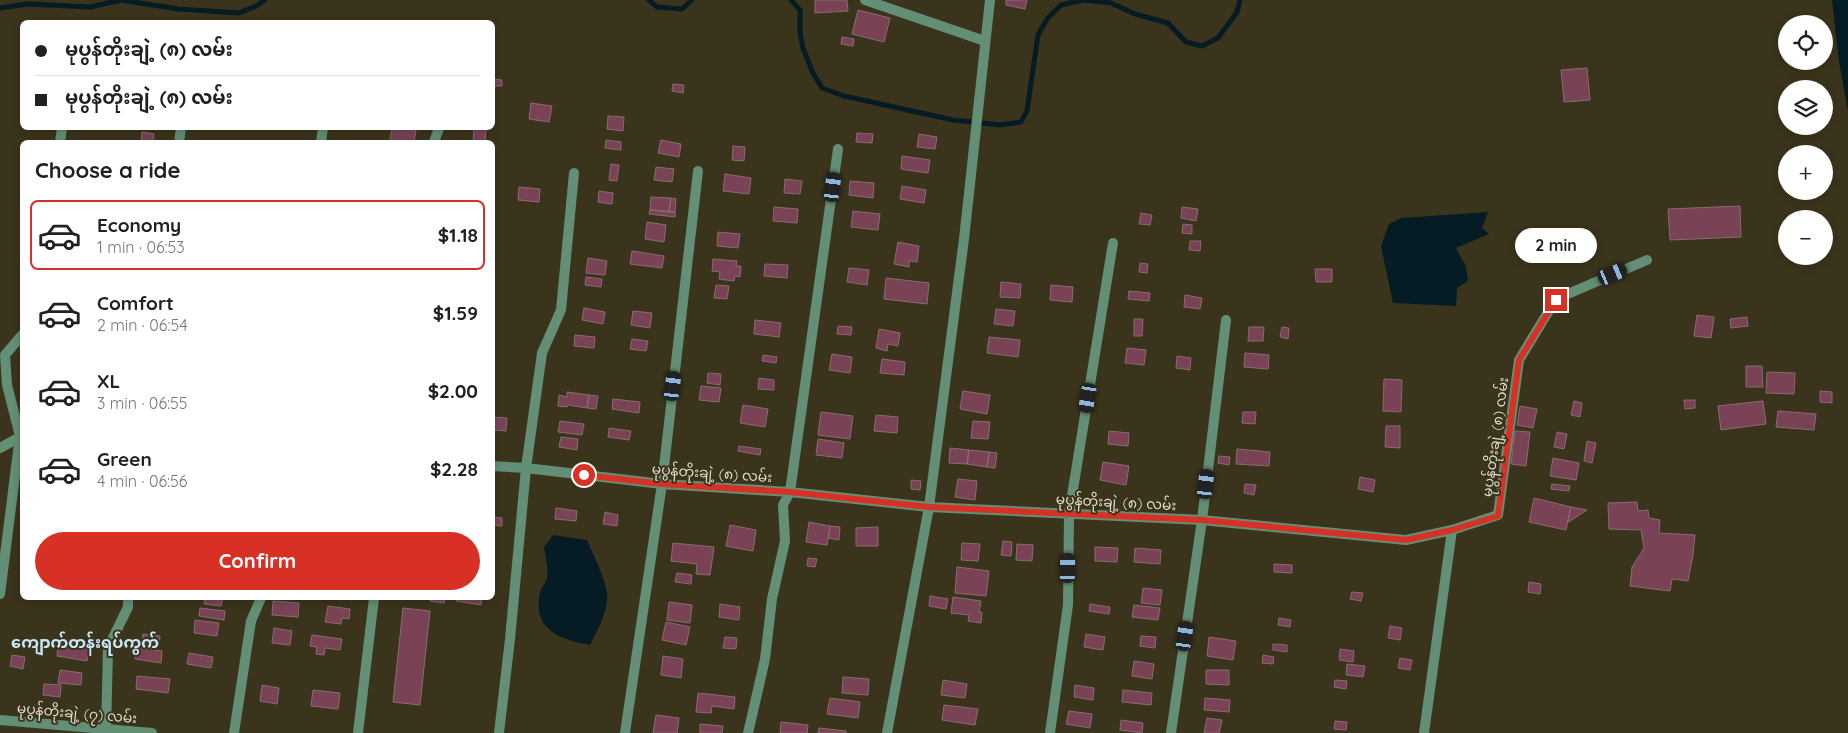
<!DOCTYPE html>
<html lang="en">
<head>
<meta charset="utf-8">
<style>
  :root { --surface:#fff; --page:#f6f6f6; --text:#202124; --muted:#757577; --line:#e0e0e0; --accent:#d93025 }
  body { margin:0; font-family:Quicksand,"Noto Sans Myanmar",sans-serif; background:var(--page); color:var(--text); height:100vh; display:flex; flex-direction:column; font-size:19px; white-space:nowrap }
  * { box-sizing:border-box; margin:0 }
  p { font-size:16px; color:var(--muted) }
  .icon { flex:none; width:28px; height:28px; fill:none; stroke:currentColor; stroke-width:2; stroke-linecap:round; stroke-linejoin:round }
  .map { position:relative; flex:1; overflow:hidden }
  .drawer { position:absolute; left:20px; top:140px; width:475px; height:460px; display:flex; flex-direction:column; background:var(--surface); border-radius:8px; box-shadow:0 2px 8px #0003 }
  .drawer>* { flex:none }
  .guide { position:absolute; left:20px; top:20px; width:475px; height:110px; border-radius:8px; box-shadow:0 2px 8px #0003; display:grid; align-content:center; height:110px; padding:0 15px; background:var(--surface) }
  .fabs { position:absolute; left:1778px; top:15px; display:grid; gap:10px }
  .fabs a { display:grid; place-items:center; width:55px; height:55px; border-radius:50%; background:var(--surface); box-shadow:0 2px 8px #0003; font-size:25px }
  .end { position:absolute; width:22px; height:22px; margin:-11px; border:6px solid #d93025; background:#fff; box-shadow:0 0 0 2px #fff }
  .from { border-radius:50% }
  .bubble { position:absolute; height:35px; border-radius:18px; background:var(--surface); box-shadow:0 2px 8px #0003; font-size:16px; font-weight:700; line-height:35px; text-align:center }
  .car { position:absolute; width:15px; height:30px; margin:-15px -8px; border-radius:6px; box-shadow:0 0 4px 1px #0007; background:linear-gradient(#222 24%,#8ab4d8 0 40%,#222 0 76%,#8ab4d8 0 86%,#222 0) }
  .guide b { display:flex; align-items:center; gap:18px; height:48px; font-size:19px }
  .guide b+b { border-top:1px solid var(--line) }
  .guide i { width:12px; height:12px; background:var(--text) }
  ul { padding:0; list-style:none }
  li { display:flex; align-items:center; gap:15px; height:70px; margin:0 10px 8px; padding:0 5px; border:2px solid transparent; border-radius:8px }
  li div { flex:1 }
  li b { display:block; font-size:19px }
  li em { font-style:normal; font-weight:700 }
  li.active { border-color:var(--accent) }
  li>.icon { width:45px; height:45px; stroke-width:1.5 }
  h2 { padding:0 15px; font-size:22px; line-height:60px }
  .button { display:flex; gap:10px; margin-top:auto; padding:10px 15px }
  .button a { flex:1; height:58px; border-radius:30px; background:var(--accent); color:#fff; font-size:20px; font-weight:700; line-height:58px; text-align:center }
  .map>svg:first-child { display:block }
</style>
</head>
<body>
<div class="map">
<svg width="1848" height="733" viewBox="0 0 1848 733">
  <rect width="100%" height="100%" fill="#3b341c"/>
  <path fill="#061c24" d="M1832 0H1848V111L1839 62Z
    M1488 212 1482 228 1489 234 1456 248 1466 266 1468 281 1457 288 1456 306 1393 303 1381 246 1389 224 1401 218Z
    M553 535 587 540C593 555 610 586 607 602 605 616 597 632 590 645 559 640 532 629 540 592 541 587 546 583 547 578 549 569 545 556 544 547Z"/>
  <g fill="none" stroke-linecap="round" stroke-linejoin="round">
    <path stroke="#061c24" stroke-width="5" d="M649 0 657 7 682 9 692 0
      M791 0 800 10V33L803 48 813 73 822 88 844 96 953 120 1000 125 1021 122 1027 111 1038 35 1047 19 1061 5 1084 0 1111 3 1135 14 1168 23 1186 42 1202 46 1218 38 1237 12 1240 0
      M0 8 27 4 90 7 121 0 178 9 239 13 256 6 265 0"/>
  </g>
  <path fill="#7a4355" stroke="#896b73" d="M815 0H847L848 11 815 13Z
    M1006 0H1027L1025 9 1006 5Z
    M858 10 890 18 884 42 852 34Z
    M842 37 854 39 853 46 841 44Z
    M1587 68 1590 100 1564 102 1561 70Z
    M492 79 502 80V86H492Z
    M673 84 684 85 683 93 672 91Z
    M531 103 552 106 549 122 529 119Z
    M608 116 624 117 623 131 607 129Z
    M392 128 416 130 414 142 390 140Z
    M474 128H486L485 142H473Z
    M142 132 154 134 153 142H141Z
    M857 133 873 134 872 143 856 142Z
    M919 134 937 137 935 149 917 147Z
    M606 140 621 142V150L605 148Z
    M661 140 681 144 679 157 658 153Z
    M733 146 745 147 744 161 732 160Z
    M902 156 930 160 928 173 901 169Z
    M611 164 619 165 617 181 609 180Z
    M656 167 674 169 672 182 654 180Z
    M725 174 751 178 749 194 723 191Z
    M785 179 802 181 800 194 784 193Z
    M850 181 874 183 873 198 849 195Z
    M902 186 926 190 924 203 900 199Z
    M519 187 540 189 539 202 518 200Z
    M599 191 613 193 612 204 598 202Z
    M651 197 671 198 669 212 650 210Z
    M671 198 676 199 675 212H669Z
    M1740 206 1741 237 1670 240 1668 209Z
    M774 207 798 209 797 223 773 221Z
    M1182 207 1198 209 1196 221 1181 218Z
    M650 210 675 212V217L649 214Z
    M853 211 880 214 878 230 851 227Z
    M1141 213 1152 215 1150 225 1139 224Z
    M647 222 666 225 664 242 645 239Z
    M1183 224 1192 225V234L1182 233Z
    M718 232 740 234 738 248 717 246Z
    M1190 241H1201L1200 251 1189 250Z
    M898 242 919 246 917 262 909 261V267L894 264Z
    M632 251 664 256 662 268 630 264Z
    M588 258 607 261 605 275 586 273Z
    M713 259 737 261 736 266H741L740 277 735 276 734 281 719 279 720 272 712 271Z
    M1140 263 1148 264 1147 273 1139 272Z
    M765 264 788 265 787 278 764 276Z
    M849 268 869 270 867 285 847 282Z
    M1315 269H1332V282H1316Z
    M586 277 602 279 601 287 585 285Z
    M886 278 929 283 927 304 884 299Z
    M1001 282 1021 284 1020 298 1000 297Z
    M716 285 729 286 727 299 714 298Z
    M1051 285 1073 287 1072 302 1050 300Z
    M1129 291 1150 293 1149 301 1128 299Z
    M1185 295 1202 298 1200 309 1184 307Z
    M584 308 605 312 603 324 582 320Z
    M996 309 1015 311 1013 326 994 324Z
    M633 311 652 313 650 328 631 325Z
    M1697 315 1714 317 1711 338 1694 336Z
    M1747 317 1748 326 1731 328 1730 319Z
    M1134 319H1143L1142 336H1134Z
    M755 320 781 323 779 337 754 334Z
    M838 326 852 327 851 335 837 334Z
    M1249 327H1264L1263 341H1248Z
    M1282 327 1289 328 1288 339 1280 337Z
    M879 329 900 333 898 346 888 344 887 351 876 348Z
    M575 335 595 337 594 348 574 346Z
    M989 337 1020 340 1018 357 987 353Z
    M632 339 648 341 646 351 630 349Z
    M1127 348 1146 350 1144 365 1125 363Z
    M1245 353 1269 355 1268 369 1244 367Z
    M832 354 852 357 850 373 829 370Z
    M763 355 777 357 776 363 762 361Z
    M1177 356 1191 358 1190 370 1176 368Z
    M882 359 905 362 904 375 880 373Z
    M1746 366H1762L1763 387H1746Z
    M1767 372 1795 373 1794 394 1766 393Z
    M708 373 721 374 720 385 707 383Z
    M759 378 774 380V390L758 389Z
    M1384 379 1402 380 1401 412 1383 411Z
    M701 386 721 388 719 402 699 400Z
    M963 391 990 395 987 414 960 409Z
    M1820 391 1832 392V403L1820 402Z
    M567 392 589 395 587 408 568 405 567 407 558 406 559 395 567 397Z
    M589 395 598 396 596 409 587 408Z
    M613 399 640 402 639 413 612 409Z
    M1684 400H1695V408L1685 409Z
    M1574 401 1582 403 1580 417 1571 415Z
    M1763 401 1766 424 1721 430 1718 406Z
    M743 405 768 409 765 427 740 423Z
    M1520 406 1537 409 1533 428 1517 425Z
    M1778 411 1816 414 1814 430 1776 427Z
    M821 412 853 416 850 439 818 435Z
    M1243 412H1256L1255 424 1242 423Z
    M876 415 898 417 897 433 874 431Z
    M492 417 507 418 506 431 492 430Z
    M560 421 584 424 582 435 558 432Z
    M973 421 990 422 988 439 971 438Z
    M1386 426H1400V448L1385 447Z
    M609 428 631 431 629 440 608 437Z
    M1109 431 1129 433 1128 446 1108 444Z
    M1515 431 1530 432 1526 466 1511 464Z
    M1557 432 1567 434 1564 449 1554 447Z
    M561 437 578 439 577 450 559 447Z
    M818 439 844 443 842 458 816 455Z
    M1587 441 1596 443 1592 463 1584 461Z
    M739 446 761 449 760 455 738 451Z
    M950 448 969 450 967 464 949 463Z
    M1237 449 1270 452 1269 466 1236 464Z
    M969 450 989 452 987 467 967 464Z
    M989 452 997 453 995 468 987 467Z
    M1219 456 1230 457 1229 465 1218 463Z
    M1553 458 1579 463 1576 480 1550 476Z
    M1103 462 1129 466 1126 485 1100 480Z
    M1360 477 1375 480 1373 492 1358 489Z
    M958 479 977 481 975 500 955 497Z
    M911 480 921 481 920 490 911 489Z
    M1245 484 1256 485 1254 495 1244 493Z
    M1552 484 1570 486 1569 491 1551 489Z
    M1534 498 1571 507 1566 530 1529 522Z
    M1637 502 1638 511 1648 510 1649 518 1660 520 1659 533 1695 535 1693 555 1688 581 1672 579 1670 591 1630 586 1632 567 1644 548 1641 530 1609 529 1608 503Z
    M1571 507 1587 510 1567 523Z
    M556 508 577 511 576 521 555 519Z
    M605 512 618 515 617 526 603 524Z
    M492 517 502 518V526L492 525Z
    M809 522 830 526 827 545 806 542Z
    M730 525 756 530 753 551 726 546Z
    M830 526 840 527 839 540 828 538Z
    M878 527V546H856V528Z
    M1003 541 1012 542 1011 556 1001 555Z
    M673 543 714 547 710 575 696 574 697 564 671 561Z
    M962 543 980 544 978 561 961 560Z
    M1017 544 1033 545 1032 561 1016 560Z
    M1095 547 1118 548 1117 562 1095 561Z
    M1135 548 1161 550 1160 564 1134 562Z
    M808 558 817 559 815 567 807 566Z
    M1274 564 1292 565V573L1274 572Z
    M957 567 989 571 986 596 955 593Z
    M677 573 692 575 691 584 675 582Z
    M1529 582 1541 584 1540 594 1528 592Z
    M1143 588 1162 590 1160 605 1141 603Z
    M1352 592 1363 593 1361 601 1350 599Z
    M930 596 948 599 946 609 929 606Z
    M953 597 981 601 979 612H982L981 623 968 621 969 615 951 613Z
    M205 598H223L221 606 204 604Z
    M431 598H445L444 603 430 601Z
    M457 598H482L481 605 456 601Z
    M273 601 299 603 298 617 272 615Z
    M669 602 692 605 690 623 667 620Z
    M720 604 740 607 739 620 719 617Z
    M1090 604 1110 607 1109 614 1089 611Z
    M1134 605 1160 608 1158 620 1132 617Z
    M328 606 350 609 349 619 342 618 341 624 325 622Z
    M200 608 225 611 224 620 199 616Z
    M403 608 430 611 420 705 393 702Z
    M1279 618 1291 620 1290 627 1278 625Z
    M195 620 219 623 217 636 194 633Z
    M666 622 690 627 686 645 662 640Z
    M1390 626 1402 628 1400 640 1388 638Z
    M274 628 292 631 290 645 272 643Z
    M143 634 160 636 159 646 142 644Z
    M1086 634 1105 637 1103 650 1084 647Z
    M312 635 342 639 340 650 325 648 324 655 316 654 317 647 310 646Z
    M1141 636 1156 637 1155 648 1140 646Z
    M725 637 737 638 736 649 723 648Z
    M1209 637 1236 641 1233 660 1207 656Z
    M59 638 90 643 87 661 57 656Z
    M1273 644 1287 645V652L1273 650Z
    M137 647 162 651 161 663 135 659Z
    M1340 649 1354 651 1353 662 1339 660Z
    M189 653 213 657 211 668 187 664Z
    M12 655 25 657 23 669 10 666Z
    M1263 655 1274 657 1273 664 1262 663Z
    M663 656 683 659 681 678 661 675Z
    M1400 658 1412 660 1410 670 1398 668Z
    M1134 661 1154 664 1152 679 1132 676Z
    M1347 664 1365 666 1363 677 1346 675Z
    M60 670 82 673 81 685 58 683Z
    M1206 670H1229V685L1206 684Z
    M137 676 170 679 168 693 136 689Z
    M843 677 869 679 868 695 842 693Z
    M943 680 967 684 965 698 941 695Z
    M1335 680 1347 681 1346 689 1334 687Z
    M44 684 61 685 60 697 43 695Z
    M262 685 279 688 277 704 260 701Z
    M1075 685 1094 688 1093 700 1074 697Z
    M313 690 340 693 338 709 311 706Z
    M1123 690 1152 693 1151 705 1122 702Z
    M698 693 735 697 734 709 712 706 711 713 696 712Z
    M830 698 860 702 858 718 827 714Z
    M1205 698 1230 700 1229 712 1204 710Z
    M944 705 978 709 975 725 942 720Z
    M1069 711 1092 714 1090 728 1066 724Z
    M656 715 679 718 677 733H653Z
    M1207 718 1222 720 1219 733H1204Z
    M1121 720 1143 723 1142 733 1120 730Z
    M1335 721 1347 722 1346 730 1334 729Z
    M781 722 808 725 807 733H780Z
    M700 724 723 726 722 733H700Z
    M819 728 846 731V733H818Z"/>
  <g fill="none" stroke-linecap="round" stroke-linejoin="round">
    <path stroke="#628f75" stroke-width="10" d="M865 0 985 41
      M60 142 62 128
      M179 142 181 128
      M321 142 323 128
      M434 142 439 128
      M0 448 22 436
      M492 466 526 468 662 484 790 492 929 507 1202 520 1406 540 1452 530 1498 515 1519 360 1556 299 1647 260
      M0 594 20 436 7 385 5 355 22 335
      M0 720 152 733
      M106 733 108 648 128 607V598
      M234 733 251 621 261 598
      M358 733 374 598
      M499 733 510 639 526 468 542 353 561 310 574 173
      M625 733 662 484 698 171
      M748 733 765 659 772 599 785 541 783 505 790 492 838 149
      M887 733 929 507 964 239 990 0
      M1050 733 1068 605 1069 514 1113 243
      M1171 733 1202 520 1226 320
      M1424 733 1452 530"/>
  </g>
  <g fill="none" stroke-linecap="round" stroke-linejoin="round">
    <path stroke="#d93025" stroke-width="6" d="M584 475 662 484 790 492 929 507 1202 520 1406 540 1452 530 1498 516 1519 360 1556 300"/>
  </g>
  <g text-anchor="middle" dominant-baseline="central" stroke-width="4" stroke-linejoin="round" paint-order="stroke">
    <g font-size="14" fill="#dfdccd" stroke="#3b341c">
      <text transform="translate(1495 437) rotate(-82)">မုပွန်တိုးချဲ့ (၈) လမ်း</text>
      <text transform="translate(712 473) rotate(4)">မုပွန်တိုးချဲ့ (၈) လမ်း</text>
      <text transform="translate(1116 502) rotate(3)">မုပွန်တိုးချဲ့ (၈) လမ်း</text>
      <text transform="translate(77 713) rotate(5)">မုပွန်တိုးချဲ့ (၇) လမ်း</text>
    </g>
    <g font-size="16" font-weight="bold" fill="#c7e6f7" stroke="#3b341c">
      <text x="85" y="642">ကျောက်တန်းရပ်ကွက်</text>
    </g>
  </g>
</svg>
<div class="fabs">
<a><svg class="icon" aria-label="locate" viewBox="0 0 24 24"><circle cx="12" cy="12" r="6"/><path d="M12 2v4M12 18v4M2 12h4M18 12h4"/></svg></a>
<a><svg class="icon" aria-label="layers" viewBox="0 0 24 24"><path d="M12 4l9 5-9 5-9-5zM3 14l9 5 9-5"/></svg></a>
<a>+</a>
<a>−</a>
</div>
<i class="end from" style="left:584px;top:475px"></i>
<i class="end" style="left:1556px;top:300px"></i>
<div class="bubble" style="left:1515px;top:228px;width:82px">2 min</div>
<i class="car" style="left:833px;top:187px;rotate:7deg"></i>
<i class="car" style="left:1613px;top:274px;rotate:67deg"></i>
<i class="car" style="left:673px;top:386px;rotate:7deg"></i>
<i class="car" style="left:1088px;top:398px;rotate:189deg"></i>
<i class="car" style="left:1206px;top:484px;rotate:7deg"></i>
<i class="car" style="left:1068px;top:568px;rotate:1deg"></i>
<i class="car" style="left:1185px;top:636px;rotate:8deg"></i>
<div class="guide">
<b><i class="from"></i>မုပွန်တိုးချဲ့ (၈) လမ်း</b>
<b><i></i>မုပွန်တိုးချဲ့ (၈) လမ်း</b>
</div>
<section class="drawer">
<h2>Choose a ride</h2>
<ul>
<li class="active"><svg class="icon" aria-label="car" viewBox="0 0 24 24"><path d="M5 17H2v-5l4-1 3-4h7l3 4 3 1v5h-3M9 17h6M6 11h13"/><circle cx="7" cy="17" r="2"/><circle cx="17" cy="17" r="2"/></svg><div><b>Economy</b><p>1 min · 06:53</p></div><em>$1.18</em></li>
<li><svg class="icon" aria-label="car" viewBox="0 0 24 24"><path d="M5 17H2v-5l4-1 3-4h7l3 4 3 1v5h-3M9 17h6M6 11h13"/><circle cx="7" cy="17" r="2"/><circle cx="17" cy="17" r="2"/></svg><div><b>Comfort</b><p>2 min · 06:54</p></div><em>$1.59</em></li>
<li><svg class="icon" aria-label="car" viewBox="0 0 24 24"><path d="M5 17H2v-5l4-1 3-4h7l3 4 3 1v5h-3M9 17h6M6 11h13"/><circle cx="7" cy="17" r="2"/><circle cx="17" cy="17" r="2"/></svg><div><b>XL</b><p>3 min · 06:55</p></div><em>$2.00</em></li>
<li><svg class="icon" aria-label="car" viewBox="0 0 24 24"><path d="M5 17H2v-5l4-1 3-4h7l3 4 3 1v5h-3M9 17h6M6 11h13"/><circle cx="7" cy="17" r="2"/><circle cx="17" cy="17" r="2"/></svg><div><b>Green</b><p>4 min · 06:56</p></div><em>$2.28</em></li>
</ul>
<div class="button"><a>Confirm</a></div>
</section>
</div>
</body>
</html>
